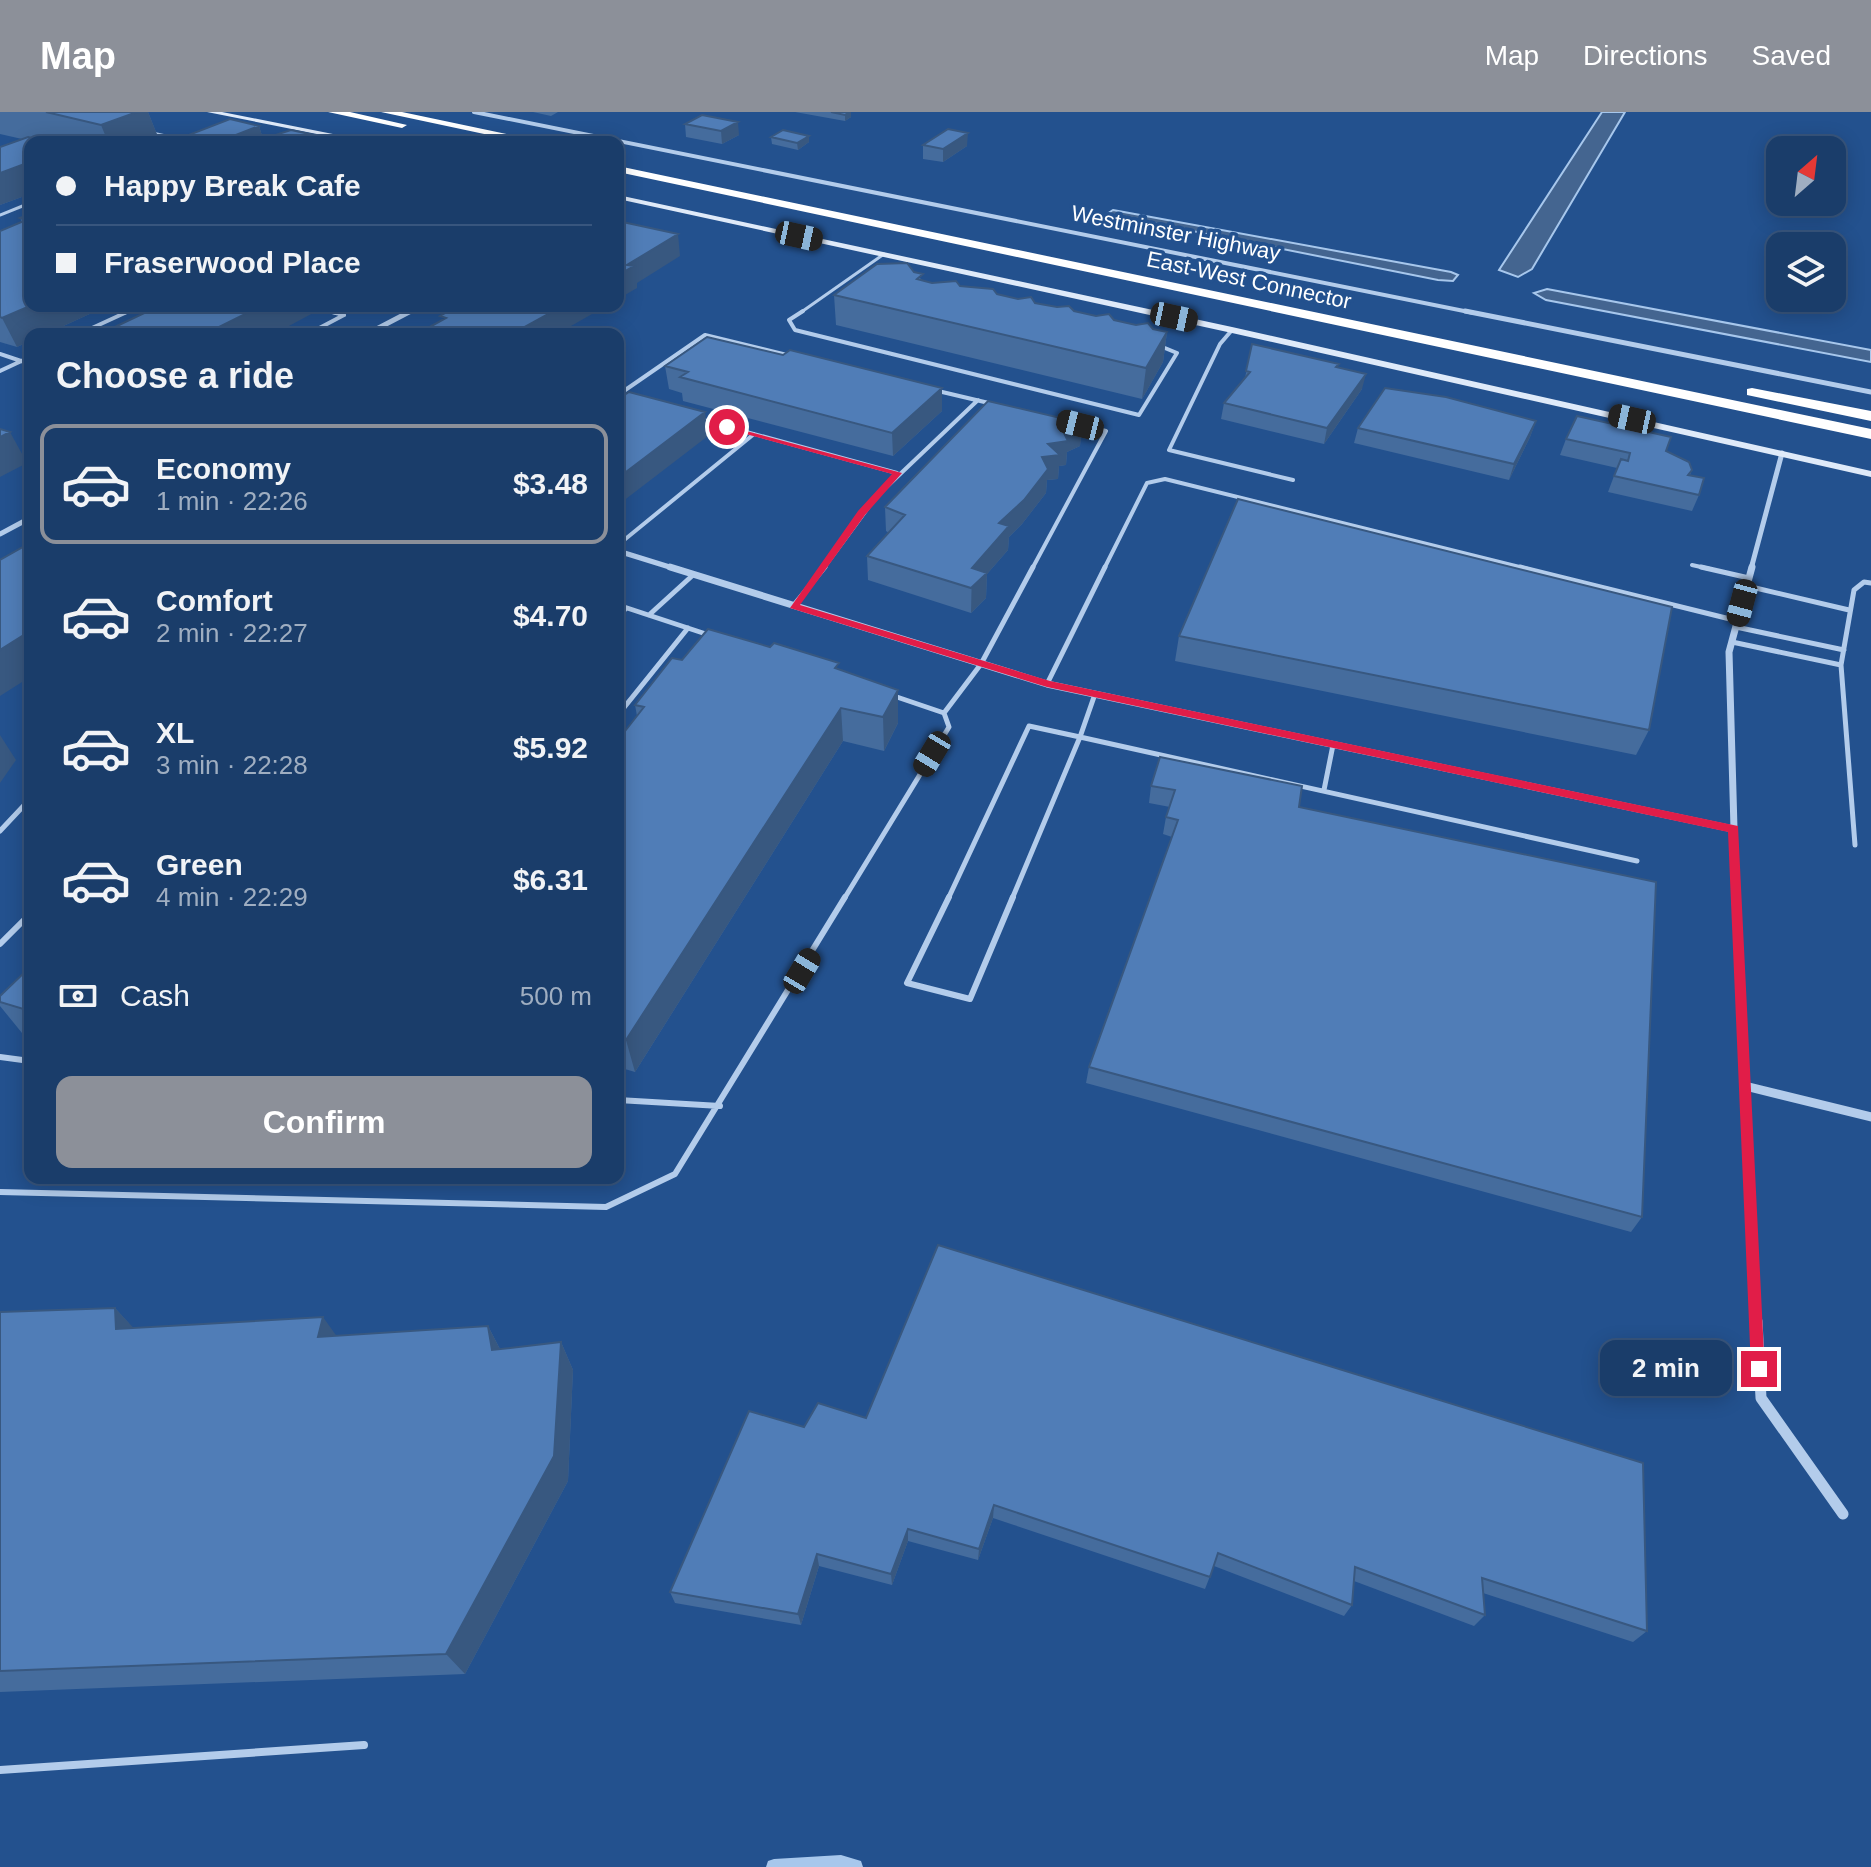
<!DOCTYPE html>
<html lang="en">
<head>
<meta charset="utf-8">
<style>
  :root { --surface:#1a3d6a; --page:#274872; --text:#f1f3f6; --muted:#9faec1; --line:#38567e; --accent:#8c9099 }
  body { margin:0; font-family:Arial,sans-serif; background:var(--page); color:var(--text); height:100vh; display:flex; flex-direction:column; font-size:30px; white-space:nowrap }
  * { box-sizing:border-box; margin:0 }
  p { font-size:26px; color:var(--muted) }
  .icon { flex:none; width:44px; height:44px; fill:none; stroke:currentColor; stroke-width:2; stroke-linecap:round; stroke-linejoin:round }
  .map { position:relative; flex:1; overflow:hidden }
  .drawer { position:absolute; left:24px; top:216px; width:600px; height:856px; display:flex; flex-direction:column; background:var(--surface); border-radius:16px; box-shadow:0 4px 20px #0003,0 0 0 2px var(--line) }
  .drawer>* { flex:none }
  .banner { position:absolute; left:24px; top:24px; width:600px; height:176px; border-radius:16px; box-shadow:0 4px 20px #0003,0 0 0 2px var(--line); display:grid; align-content:center; height:176px; padding:0 32px; background:var(--surface) }
  .needle { width:52px; rotate:28deg }
  .controls { position:absolute; left:1766px; top:24px; display:grid; gap:16px }
  .controls a { display:grid; place-items:center; width:80px; height:80px; border-radius:16px; background:var(--surface); box-shadow:0 4px 20px #0003,0 0 0 2px var(--line); font-size:40px }
  .end { position:absolute; width:36px; height:36px; margin:-18px; border:10px solid #e11d48; background:#fff; box-shadow:0 0 0 4px #fff }
  .from { border-radius:50% }
  .bubble { position:absolute; height:56px; border-radius:16px; background:var(--surface); box-shadow:0 4px 20px #0003,0 0 0 2px var(--line); font-size:26px; font-weight:600; line-height:56px; text-align:center }
  .car { position:absolute; width:24px; height:48px; margin:-24px -12px; border-radius:10px; box-shadow:0 0 6px 2px #0007; background:linear-gradient(#222 24%,#8ab4d8 0 40%,#222 0 76%,#8ab4d8 0 86%,#222 0) }
  .banner b { display:flex; align-items:center; gap:28px; height:76px; font-size:30px }
  .banner b+b { border-top:2px solid var(--line) }
  .banner i { width:20px; height:20px; background:var(--text) }
  ul { padding:0; list-style:none }
  li { display:flex; align-items:center; gap:24px; height:120px; margin:0 16px 12px; padding:0 16px; border:4px solid transparent; border-radius:16px }
  li div { flex:1 }
  li b { display:block; font-size:30px }
  li em { font-style:normal; font-weight:600 }
  li.on { border-color:var(--accent) }
  li>.icon { width:72px; height:72px; stroke-width:1.5 }
  h2 { padding:0 32px; font-size:36px; line-height:96px }
  .pay { display:flex; align-items:center; gap:20px; height:88px; padding:0 32px; font-size:30px }
  .pay p { margin-inline-start:auto }
  .cta { display:flex; gap:16px; margin-top:auto; padding:16px 32px }
  .cta a { flex:1; height:92px; border-radius:16px; background:var(--accent); color:#fff; font-size:32px; font-weight:600; line-height:92px; text-align:center }
  header { display:flex; align-items:center; gap:48px; box-sizing:border-box; height:112px; padding:0 40px; background:var(--accent); color:#fff }
  header strong { font-size:38px }
  nav { display:flex; gap:44px; margin-inline-start:auto; font-size:28px }
  .map>svg:first-child { display:block }
</style>
</head>
<body>
<header>
<strong>Map</strong>
<nav><a>Map</a><a>Directions</a><a>Saved</a></nav>
</header>
<div class="map">
<svg width="1871" height="1755" viewBox="0 0 1871 1755">
  <rect width="100%" height="100%" fill="#23518e"/>
  <path fill="#446590" stroke="#a7c7ec" stroke-width="2" d="M1602 0H1625L1532 157 1518 165 1499 158Z
    M1113 98 1451 160 1458 163 1453 169 1438 168 1107 102Z
    M1547 177 1871 238V250L1546 188 1534 181Z"/>
  <g fill="none" stroke-linecap="round" stroke-linejoin="round">
    <path fill="#a7c7ec" fill-rule="evenodd" d="M841 1743 861 1749 863 1755H766L768 1749 774 1747Z"/>
    <path stroke="#b3cceb" stroke-width="3" d="M148 20 188 29
      M0 103 30 91
      M311 194 335 201
      M125 201 139 194
      M800 201 884 142"/>
    <path stroke="#b3cceb" stroke-width="4" d="M328 199 344 203
      M803 199 789 208 795 218 1139 303 1177 241 1160 234
      M1232 218 1220 232 1169 338 1293 368
      M79 222 129 199
      M308 222 344 203
      M0 242 30 252
      M0 259 30 245
      M30 273 24 276 30 278
      M938 279 993 292
      M618 283 705 223 791 244
      M699 307 897 361
      M618 433 754 322
      M1692 453 1710 457
      M823 457 876 385 978 288
      M1032 457 1106 319 1074 311
      M1104 457 1147 371 1165 367 1528 457"/>
    <path stroke="#b3cceb" stroke-width="5" d="M1520 455 1738 509
      M1701 455 1749 466
      M1747 474 1849 498
      M618 493 709 523
      M793 494 825 455
      M649 503 693 463
      M618 505 626 496
      M1736 515 1844 538
      M1732 530 1841 553
      M1047 572 1105 455
      M891 583 944 601
      M618 603 688 516
      M1080 625 1637 749
      M1080 625 1095 582
      M1324 678 1333 633
      M0 719 30 687
      M1855 733 1841 553 1854 478 1864 470 1871 471
      M844 787 949 615 944 601 981 552 1033 455
      M948 787 1029 614 1080 625
      M1012 787 1080 625"/>
    <path stroke="#b3cceb" stroke-width="6" d="M949 785 907 871 970 887 1013 785
      M0 832 30 802
      M0 945 30 949
      M618 988 720 994
      M0 1080 606 1095 675 1062 845 785"/>
    <path stroke="#b3cceb" stroke-width="8" d="M0 1658 364 1633"/>
    <path stroke="#b3cceb" stroke-width="4" d="M474 0 1474 201
      M407 201 419 194"/>
    <path stroke="#b3cceb" stroke-width="5" d="M1465 199 1871 280
      M367 222 411 199
      M0 422 30 406
      M618 439 676 457
      M1751 457 1782 341"/>
    <path stroke="#b3cceb" stroke-width="7" d="M670 455 1047 572 1733 717
      M1736 787 1729 540 1752 455"/>
    <path stroke="#b3cceb" stroke-width="9" d="M1736 785 1757 1211
      M1745 974 1871 1005"/>
    <path stroke="#b3cceb" stroke-width="11" d="M1757 1209 1761 1286 1843 1402"/>
    <path fill="#dfeaf9" fill-rule="evenodd" d="M207 0H222L373 30H357Z
      M618 83 1232 215 1871 359V365L1232 221 618 87Z"/>
    <path fill="#fff" fill-rule="evenodd" d="M328 0H350L407 13 402 16Z
      M381 0H402L545 30H522Z
      M618 54 1871 317V327L618 60Z
      M1752 276 1871 299V309L1747 283V277Z"/>
  </g>
  <path fill="#456c9d" d="M0 0H148L160 30H30V82L0 93V35L22 27 0 22Z
    M533 0H558L551 4Z
    M795 0H851V5L845 9Z
    M685 12 739 23 722 32 686 25Z
    M259 14 263 27 347 30H188L186 24Z
    M771 25 809 30 798 38 772 32Z
    M923 33 967 34 943 50 923 47Z
    M30 102V194H107L46 222H30V229L17 235 0 230V119L22 110 20 106Z
    M914 160 923 169 960 174 1167 220 1163 250 1142 287 836 213 834 183Z
    M1252 232 1338 255 1362 277 1324 332 1221 307 1224 291 1245 266Z
    M783 243 942 276V299L893 344 683 289 682 281 669 277 665 254Z
    M1536 309 1530 325 1509 368 1354 331 1358 316Z
    M1082 311 1080 334 1067 340 1066 353 1059 354 1058 367 1047 368 1046 381 1022 412 1009 425 1008 438 987 462 986 486 971 501 868 468 867 444 889 421 886 419 885 395Z
    M1566 327 1666 339 1692 358 1690 363 1699 383 1692 399 1608 380 1617 356 1560 343Z
    M1179 524 1649 618 1636 643 1175 549Z
    M682 548 839 558 898 578V611L884 639 843 629 635 960 618 955V628L637 604 635 593Z
    M1151 674 1299 695 1642 1105 1631 1120 1086 971 1089 955 1172 725 1163 722 1166 705 1170 695 1149 691Z
    M30 855V923L22 921 0 894V884Z
    M938 1133 1647 1519 1633 1530 1483 1481 1485 1503 1474 1514 1354 1469 1352 1493 1344 1504 1214 1454 1205 1477 993 1406 978 1448 908 1429 892 1473 819 1454 801 1513 675 1491 670 1480 804 1315 866 1306Z
    M115 1196 133 1216 337 1224 488 1214 500 1237 561 1230 573 1258 568 1369 465 1562 0 1580V1200Z"/>
  <path fill="#385880" d="M137 0H148L160 30H108L101 13Z
    M849 0H851V5L845 9V3Z
    M738 10 739 23 722 32 721 19Z
    M259 14 263 27 255 30H218Z
    M968 21 967 34 943 50V37Z
    M809 24V30L798 38 797 31Z
    M30 50V82L0 93V61Z
    M678 122 680 144 637 171V176L618 187V163L627 153Z
    M30 194H107L46 222H30V229L17 235 2 206Z
    M261 194H313L315 200 274 222H205Z
    M563 194H606L557 222H512Z
    M1167 220 1163 250 1142 287 1146 256Z
    M1366 262 1362 277 1324 332 1327 316Z
    M942 276V299L893 344 892 321Z
    M705 300 708 324 618 393V366Z
    M1536 309 1530 325 1509 368 1514 352Z
    M1082 311 1080 334 1067 340 1066 353 1059 354 1058 367 1047 368 1046 381 1022 412 1009 425 1008 438 987 462 986 486 971 501 972 456 999 411 1042 345 1048 332 1063 319Z
    M10 320 27 351 0 365V325Z
    M30 519V565L0 584V538Z
    M898 578V611L884 639 883 605Z
    M841 596 843 629 635 960 626 928Z
    M0 623 16 648 0 671Z
    M115 1196 142 1225 116 1217Z
    M323 1205 343 1233 318 1225Z
    M488 1214 503 1243 492 1238Z
    M561 1230 573 1258 568 1369 465 1562 446 1542Z
    M994 1393 993 1406 978 1448 979 1437Z
    M908 1417V1429L892 1473 891 1462Z
    M817 1442 819 1454 801 1513 798 1502Z"/>
  <path fill="#507db7" stroke="#385880" stroke-width="2" d="M46 0H137L101 13Z
    M831 0H849L845 3Z
    M702 3 738 10 721 19 685 12Z
    M230 7 259 14 218 30H210L186 24Z
    M948 17 968 21 943 37 923 33Z
    M291 18 347 30H253Z
    M783 18 809 24 797 31 771 25Z
    M28 25 48 30H30V50L0 61V35Z
    M30 102V194L2 206 0 205V119L26 108 20 106Z
    M618 109 678 122 627 153 634 154 618 163Z
    M907 151 914 160 923 162 917 167 932 171 956 169 960 174 993 177 997 182 1018 187 1031 185 1035 191 1057 195 1069 194 1074 199 1096 204 1109 202 1114 208 1136 213 1148 211 1153 217 1167 220 1146 256 834 183 877 152Z
    M159 194H261L205 222H100Z
    M458 194H563L512 222H417L446 206 440 204Z
    M707 225 783 243 790 238 942 276 892 321 680 265 688 260 665 254Z
    M1252 232 1339 252 1336 255 1366 262 1327 316 1224 291 1250 260 1246 259Z
    M1385 276 1446 285 1536 309 1514 352 1358 316Z
    M629 280 705 300 618 366V287Z
    M988 289 1082 311 1063 319 1068 329 1048 332 1060 343 1042 345 1048 357 1024 388 999 411 1009 414 972 456 987 461 971 476 867 444 905 403 885 395Z
    M1577 304 1671 325 1666 339 1689 350 1692 358 1688 363 1704 366 1699 383 1614 364 1621 347 1628 349 1630 341 1566 327Z
    M0 317 10 320 0 325Z
    M1238 387 1672 495 1649 618 1179 524Z
    M30 431V519L0 538V448Z
    M708 517 770 535 774 531 839 551 835 556 898 578 883 605 841 596 626 928 618 926V628L644 595 635 593 672 546 682 548Z
    M1160 645 1302 674 1299 695 1656 770 1642 1105 1089 955 1178 708 1166 705 1175 678 1151 674Z
    M30 855V899L0 890V884Z
    M938 1133 1643 1351 1647 1519 1482 1466 1485 1503 1355 1455 1352 1493 1218 1441 1210 1465 994 1393 979 1437 908 1417 891 1462 817 1442 798 1502 670 1480 749 1299 804 1315 818 1291 866 1306Z
    M115 1196 116 1217 323 1205 318 1225 488 1214 492 1238 561 1230 554 1344 446 1542 0 1559V1200Z"/>
  <path fill="#e11d48" d="M724 313 902 361 865 403 800 493 1050 569 1738 714 1765 1262H1753L1751 1257 1728 720 1047 575 790 496 858 399 892 362 724 316Z"/>
  <g text-anchor="middle" dominant-baseline="central" stroke-width="7" stroke-linejoin="round" paint-order="stroke">
    <g font-size="22" fill="#fff" stroke="#23518e">
      <text transform="translate(1176 121) rotate(11)">Westminster Highway</text>
      <text transform="translate(1249 168) rotate(12)">East-West Connector</text>
    </g>
  </g>
</svg>
<div class="controls">
<a><svg class="needle" viewBox="-14 -14 28 28"><path d="M0-13l5 13h-10z" fill="#e53935"/><path d="M0 13l5-13h-10z" fill="#9faec1"/></svg></a>
<a><svg class="icon" aria-label="layers" viewBox="0 0 24 24"><path d="M12 4l9 5-9 5-9-5zM3 14l9 5 9-5"/></svg></a>
</div>
<i class="end from" style="left:727px;top:315px"></i>
<i class="end" style="left:1759px;top:1257px"></i>
<div class="bubble" style="left:1600px;top:1228px;width:132px">2 min</div>
<i class="car" style="left:799px;top:124px;rotate:102deg"></i>
<i class="car" style="left:1174px;top:205px;rotate:102deg"></i>
<i class="car" style="left:1632px;top:307px;rotate:282deg"></i>
<i class="car" style="left:1080px;top:313px;rotate:284deg"></i>
<i class="car" style="left:1742px;top:491px;rotate:195deg"></i>
<i class="car" style="left:932px;top:642px;rotate:211deg"></i>
<i class="car" style="left:802px;top:859px;rotate:31deg"></i>
<div class="banner">
<b><i class="from"></i>Happy Break Cafe</b>
<b><i></i>Fraserwood Place</b>
</div>
<section class="drawer">
<h2>Choose a ride</h2>
<ul>
<li class="on"><svg class="icon" aria-label="car" viewBox="0 0 24 24"><path d="M5 17H2v-5l4-1 3-4h7l3 4 3 1v5h-3M9 17h6M6 11h13"/><circle cx="7" cy="17" r="2"/><circle cx="17" cy="17" r="2"/></svg><div><b>Economy</b><p>1 min · 22:26</p></div><em>$3.48</em></li>
<li><svg class="icon" aria-label="car" viewBox="0 0 24 24"><path d="M5 17H2v-5l4-1 3-4h7l3 4 3 1v5h-3M9 17h6M6 11h13"/><circle cx="7" cy="17" r="2"/><circle cx="17" cy="17" r="2"/></svg><div><b>Comfort</b><p>2 min · 22:27</p></div><em>$4.70</em></li>
<li><svg class="icon" aria-label="car" viewBox="0 0 24 24"><path d="M5 17H2v-5l4-1 3-4h7l3 4 3 1v5h-3M9 17h6M6 11h13"/><circle cx="7" cy="17" r="2"/><circle cx="17" cy="17" r="2"/></svg><div><b>XL</b><p>3 min · 22:28</p></div><em>$5.92</em></li>
<li><svg class="icon" aria-label="car" viewBox="0 0 24 24"><path d="M5 17H2v-5l4-1 3-4h7l3 4 3 1v5h-3M9 17h6M6 11h13"/><circle cx="7" cy="17" r="2"/><circle cx="17" cy="17" r="2"/></svg><div><b>Green</b><p>4 min · 22:29</p></div><em>$6.31</em></li>
</ul>
<div class="pay"><svg class="icon" aria-label="cash" viewBox="0 0 24 24"><path d="M3 7h18v10H3z"/><circle cx="12" cy="12" r="2"/></svg>Cash<p>500 m</p></div>
<div class="cta"><a>Confirm</a></div>
</section>
</div>
</body>
</html>
